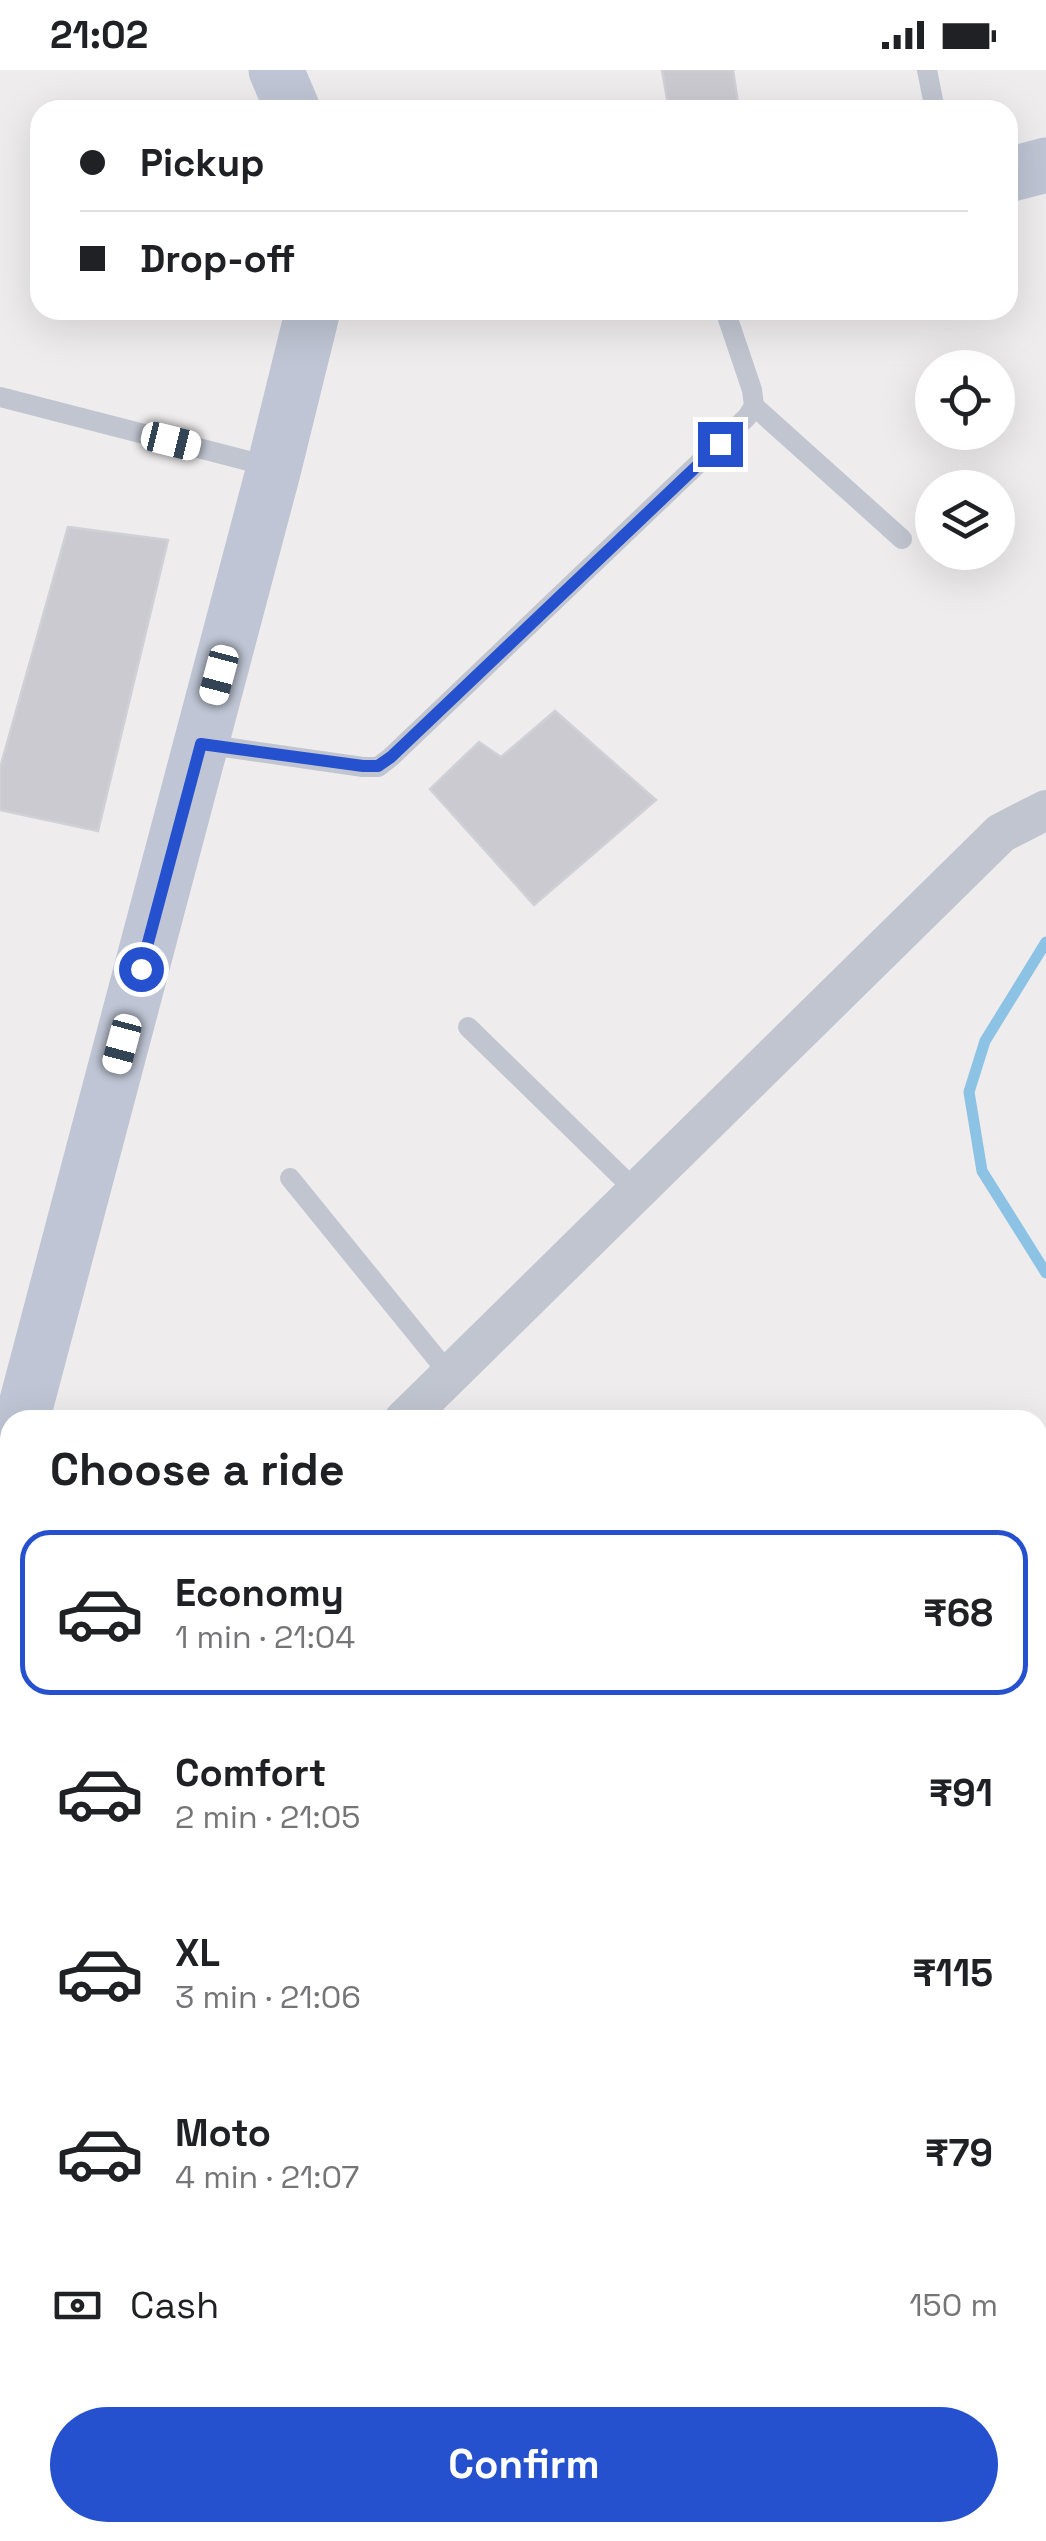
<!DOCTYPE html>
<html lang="en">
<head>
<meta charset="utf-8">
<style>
  :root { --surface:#fff; --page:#f6f6f6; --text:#202124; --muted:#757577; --line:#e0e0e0; --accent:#2651ce }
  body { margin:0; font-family:"Space Grotesk",sans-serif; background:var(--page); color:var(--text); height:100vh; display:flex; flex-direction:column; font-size:38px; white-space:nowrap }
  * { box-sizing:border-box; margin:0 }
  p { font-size:32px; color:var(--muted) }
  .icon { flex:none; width:55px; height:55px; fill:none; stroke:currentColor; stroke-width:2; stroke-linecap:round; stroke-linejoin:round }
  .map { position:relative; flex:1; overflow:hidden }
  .panel { position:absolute; left:0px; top:1340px; width:1048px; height:1132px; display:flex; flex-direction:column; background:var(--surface); border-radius:30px 30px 0 0; box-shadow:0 10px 40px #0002 }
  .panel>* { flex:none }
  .hud { position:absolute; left:30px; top:30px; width:988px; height:220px; border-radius:30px; box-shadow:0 10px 40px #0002; display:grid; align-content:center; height:220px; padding:0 50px; background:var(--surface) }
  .fabs { position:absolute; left:915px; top:280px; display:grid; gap:20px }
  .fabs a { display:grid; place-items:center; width:100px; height:100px; border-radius:50%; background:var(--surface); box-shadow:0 10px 40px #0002; font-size:50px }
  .end { position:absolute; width:45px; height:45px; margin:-22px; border:12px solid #2651ce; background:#fff; box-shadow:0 0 0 5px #fff }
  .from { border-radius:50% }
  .car { position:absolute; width:30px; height:60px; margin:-30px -15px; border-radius:12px; box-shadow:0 0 8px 2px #0007; background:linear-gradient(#fff 24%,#345 0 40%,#fff 0 76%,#345 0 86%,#fff 0) }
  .hud b { display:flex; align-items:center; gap:35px; height:95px; font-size:38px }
  .hud b+b { border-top:2px solid var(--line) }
  .hud i { width:25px; height:25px; background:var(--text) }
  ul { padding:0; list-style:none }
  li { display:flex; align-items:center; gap:30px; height:165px; margin:0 20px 15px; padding:0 30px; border:5px solid transparent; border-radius:30px }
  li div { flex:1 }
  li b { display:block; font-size:38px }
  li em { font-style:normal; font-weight:600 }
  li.current { border-color:var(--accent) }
  li>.icon { width:90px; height:90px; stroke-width:1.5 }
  h2 { padding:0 50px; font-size:45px; line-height:120px }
  .pay { display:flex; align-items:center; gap:25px; height:110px; padding:0 50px; font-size:38px }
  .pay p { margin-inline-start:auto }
  .cta { display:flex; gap:20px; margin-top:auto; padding:20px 50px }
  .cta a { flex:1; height:115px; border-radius:60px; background:var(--accent); color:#fff; font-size:40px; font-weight:600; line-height:115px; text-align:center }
  .status { display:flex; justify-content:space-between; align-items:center; height:70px; padding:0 50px; background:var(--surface); direction:ltr }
  .status svg { height:28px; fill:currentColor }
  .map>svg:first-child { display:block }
</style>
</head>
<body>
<div class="status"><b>21:02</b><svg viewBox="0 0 49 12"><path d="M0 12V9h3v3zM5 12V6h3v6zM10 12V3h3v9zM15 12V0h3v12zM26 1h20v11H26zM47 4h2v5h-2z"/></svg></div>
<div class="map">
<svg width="1046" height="2471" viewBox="0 0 1046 2471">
  <rect width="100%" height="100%" fill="#eeecec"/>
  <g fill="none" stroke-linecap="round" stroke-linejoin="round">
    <path stroke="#8cc2e4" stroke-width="11" d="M1046 872 985 971 969 1022 982 1101 1046 1203
      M1046 1735 1043 1749 1046 1762
      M1038 1950 1046 1928
      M1038 2357 1046 2352
      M900 2471 910 2462"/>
  </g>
  <path fill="#cacad0" stroke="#d0d1d7" stroke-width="2.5" d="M662 0H733L739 40H669Z
    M68 457 168 470 98 761 0 740V698Z
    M555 641 656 730 534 835 430 719 479 672 501 687Z
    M52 2462H239L242 2465 236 2471H45Z"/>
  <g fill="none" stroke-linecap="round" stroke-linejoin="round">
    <g stroke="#7281a3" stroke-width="60">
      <path id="highway" d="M1038 2145 1046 2139
        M1038 2233 1046 2227
        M605 2471 616 2462
        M722 2471 733 2462"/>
    </g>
    <path stroke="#c0c5d0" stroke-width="20" d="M927 0 935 40
      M0 327 272 397
      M754 336 902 469
      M203 674 363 697H378L391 687 747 347 754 336 752 320 725 240
      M468 957 637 1122
      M290 1108 450 1305
      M0 2422 10 2413
      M293 2471 301 2462"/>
    <path stroke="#c0c5d0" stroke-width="40" d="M404 1350 1001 763 1046 740
      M0 1509 10 1511"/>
    <path stroke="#bfc5d4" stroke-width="55" d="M276 0 293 40
      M1008 105 1046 95
      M22 1350 274 398 313 240
      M0 1434 10 1396
      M1038 2047 1046 2040
      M0 2128 10 2138
      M1038 2281 1046 2275
      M339 2462 347 2471
      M490 2471 501 2462
      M804 2471 814 2462"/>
    <use href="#highway" stroke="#8696b8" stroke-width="55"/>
  </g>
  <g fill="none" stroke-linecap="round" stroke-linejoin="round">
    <path stroke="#2651ce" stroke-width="12" d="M141 899 201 674 363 696H378L391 687 720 374"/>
  </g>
</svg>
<div class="fabs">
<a><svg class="icon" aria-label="locate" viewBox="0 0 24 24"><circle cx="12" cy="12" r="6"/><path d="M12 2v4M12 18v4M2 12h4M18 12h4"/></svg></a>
<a><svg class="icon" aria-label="layers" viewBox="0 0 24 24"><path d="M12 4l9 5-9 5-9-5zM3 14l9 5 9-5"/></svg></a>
</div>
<i class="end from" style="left:141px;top:899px"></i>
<i class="end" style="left:720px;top:374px"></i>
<i class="car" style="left:171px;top:371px;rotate:104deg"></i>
<i class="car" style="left:219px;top:605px;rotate:195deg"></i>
<i class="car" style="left:122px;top:974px;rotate:195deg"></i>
<div class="hud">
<b><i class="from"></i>Pickup</b>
<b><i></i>Drop-off</b>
</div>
<section class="panel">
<h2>Choose a ride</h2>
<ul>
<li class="current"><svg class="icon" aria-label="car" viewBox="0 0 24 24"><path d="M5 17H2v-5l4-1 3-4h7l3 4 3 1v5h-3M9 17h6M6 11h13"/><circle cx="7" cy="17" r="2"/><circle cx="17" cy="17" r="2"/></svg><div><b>Economy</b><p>1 min · 21:04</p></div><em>₹68</em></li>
<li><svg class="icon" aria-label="car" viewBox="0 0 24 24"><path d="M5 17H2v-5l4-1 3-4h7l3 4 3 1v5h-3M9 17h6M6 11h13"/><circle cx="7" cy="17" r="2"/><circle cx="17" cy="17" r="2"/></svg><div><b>Comfort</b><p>2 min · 21:05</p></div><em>₹91</em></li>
<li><svg class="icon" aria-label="car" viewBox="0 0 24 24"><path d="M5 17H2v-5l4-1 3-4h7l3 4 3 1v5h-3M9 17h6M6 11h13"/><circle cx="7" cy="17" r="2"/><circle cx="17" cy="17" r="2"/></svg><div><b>XL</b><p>3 min · 21:06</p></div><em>₹115</em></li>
<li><svg class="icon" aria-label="car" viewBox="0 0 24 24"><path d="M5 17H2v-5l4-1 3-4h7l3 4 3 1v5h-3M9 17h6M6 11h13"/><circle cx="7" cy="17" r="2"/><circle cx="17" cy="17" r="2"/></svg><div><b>Moto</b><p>4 min · 21:07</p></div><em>₹79</em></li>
</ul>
<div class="pay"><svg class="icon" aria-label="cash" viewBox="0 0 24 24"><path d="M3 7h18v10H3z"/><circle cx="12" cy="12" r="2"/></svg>Cash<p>150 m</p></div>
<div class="cta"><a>Confirm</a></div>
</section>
</div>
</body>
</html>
